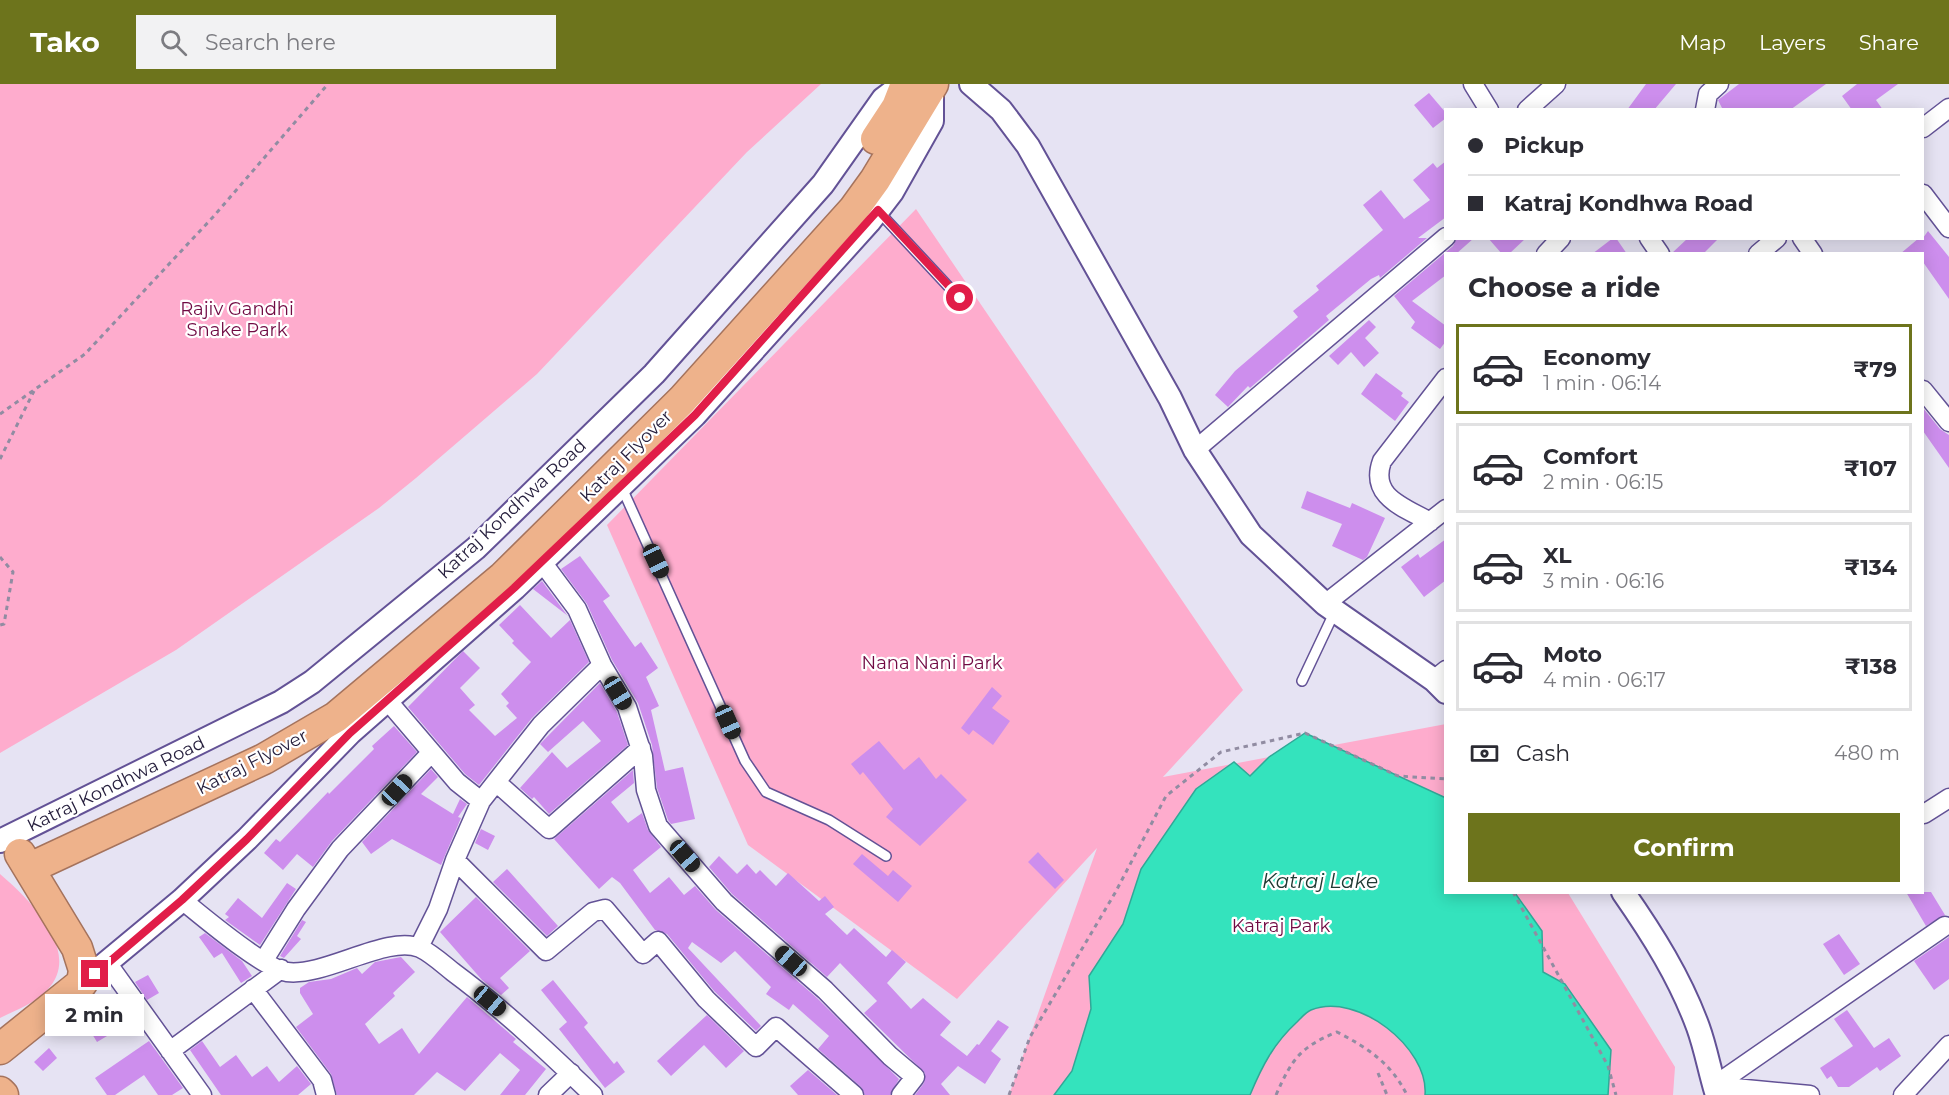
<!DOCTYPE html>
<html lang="en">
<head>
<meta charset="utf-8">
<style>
  :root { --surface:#fff; --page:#f2f2f3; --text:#2b2b33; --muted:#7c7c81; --line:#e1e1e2; --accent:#6d741c }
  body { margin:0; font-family:Montserrat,sans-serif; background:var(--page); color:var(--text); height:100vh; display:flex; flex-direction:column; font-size:22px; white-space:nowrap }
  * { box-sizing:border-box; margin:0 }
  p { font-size:20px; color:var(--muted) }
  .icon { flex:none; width:33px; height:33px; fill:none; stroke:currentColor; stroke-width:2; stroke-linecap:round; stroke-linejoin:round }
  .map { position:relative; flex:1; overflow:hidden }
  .sheet { position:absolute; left:1444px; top:168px; width:480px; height:642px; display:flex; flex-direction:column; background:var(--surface); border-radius:0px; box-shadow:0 3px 15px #0003 }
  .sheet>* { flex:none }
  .hud { position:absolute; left:1444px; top:24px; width:480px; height:132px; border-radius:0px; box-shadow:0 3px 15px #0003; display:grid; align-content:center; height:132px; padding:0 24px; background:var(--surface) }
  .end { position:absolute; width:27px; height:27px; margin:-14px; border:8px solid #e11d48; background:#fff; box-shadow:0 0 0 3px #fff }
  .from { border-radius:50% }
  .bubble { position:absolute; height:42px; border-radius:0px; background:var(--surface); box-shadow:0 3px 15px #0003; font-size:20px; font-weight:700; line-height:42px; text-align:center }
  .car { position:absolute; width:18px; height:36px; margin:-18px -9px; border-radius:8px; box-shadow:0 0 4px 2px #0007; background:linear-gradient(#222 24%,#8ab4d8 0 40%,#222 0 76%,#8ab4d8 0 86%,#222 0) }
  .hud b { display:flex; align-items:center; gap:21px; height:57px; font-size:22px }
  .hud b+b { border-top:2px solid var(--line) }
  .hud i { width:15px; height:15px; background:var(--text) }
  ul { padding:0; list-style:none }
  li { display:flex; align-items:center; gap:18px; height:90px; margin:0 12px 9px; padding:0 12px; border:3px solid var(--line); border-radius:0px }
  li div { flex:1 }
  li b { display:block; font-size:22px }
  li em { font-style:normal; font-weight:700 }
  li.selected { border-color:var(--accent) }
  li>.icon { width:54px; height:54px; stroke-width:1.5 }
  h2 { padding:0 24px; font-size:27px; line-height:72px }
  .pay { display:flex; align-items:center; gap:15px; height:66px; padding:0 24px; font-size:22px }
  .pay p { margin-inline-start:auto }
  .action { display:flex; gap:12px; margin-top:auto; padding:12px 24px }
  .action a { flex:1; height:69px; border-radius:0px; background:var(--accent); color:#fff; font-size:24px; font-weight:700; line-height:69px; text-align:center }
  header { display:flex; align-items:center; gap:36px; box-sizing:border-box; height:84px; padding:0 30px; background:var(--accent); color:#fff }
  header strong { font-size:28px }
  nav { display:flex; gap:33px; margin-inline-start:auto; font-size:21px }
  .search { width:420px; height:54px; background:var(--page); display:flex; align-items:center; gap:15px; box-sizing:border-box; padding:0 21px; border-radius:0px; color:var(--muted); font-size:22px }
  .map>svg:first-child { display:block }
</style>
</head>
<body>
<header>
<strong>Tako</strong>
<div class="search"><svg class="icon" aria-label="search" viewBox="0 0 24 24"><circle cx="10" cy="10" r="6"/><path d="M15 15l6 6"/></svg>Search here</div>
<nav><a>Map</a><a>Layers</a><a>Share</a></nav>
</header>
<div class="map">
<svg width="1949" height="1011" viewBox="0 0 1949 1011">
  <rect width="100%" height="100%" fill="#e6e3f3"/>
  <path fill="#feaccd" d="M0 0H821L747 68 537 290 416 394 379 424 176 566 0 669Z
    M916 125 1243 606 1163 693 1446 640V808L1568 809 1675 983 1673 1011H1009L1097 764 957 915 748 761 607 441Z
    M0 790C28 814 83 867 48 905 36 919 16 926 0 934Z"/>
  <path fill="#34e3bd" stroke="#30a897" stroke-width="1.5" d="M1305 649 1446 714V808L1515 809 1542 847 1543 888 1565 900 1611 966 1608 1011H1425C1429 964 1357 907 1311 926 1306 928 1301 934 1297 938 1274 959 1262 982 1250 1011H1054L1072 987 1091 925 1089 892 1123 840 1141 785 1196 705 1234 678 1250 692 1269 673Z"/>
  <path fill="#cd8eed" d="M1646 0H1676L1654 26H1627Z
    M1739 0H1826L1790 26H1723L1718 16Z
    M1857 0H1898L1876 16 1883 26H1852L1842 12Z
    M1429 9 1446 29V34L1433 44 1414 21Z
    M1446 77V133L1418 154H1427L1380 194 1379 191 1371 195 1326 232 1329 236 1250 304 1248 302 1228 323 1215 311 1235 287 1298 233 1293 227 1319 206 1316 202 1383 146 1363 121 1381 106 1404 135 1430 116 1413 96 1433 79 1437 84Z
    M1928 147 1949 173V215L1923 178V170H1900L1919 154H1923Z
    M1457 154H1474L1456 170H1446V191L1412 217 1446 242V257L1440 265 1411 244 1415 238 1394 212 1453 162Z
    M1488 154H1526L1509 170H1502Z
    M1613 154H1616L1627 170H1592Z
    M1688 154H1719L1703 170H1671Z
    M1369 236 1376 243 1365 254 1379 269 1364 283 1351 268 1338 281 1329 272Z
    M1376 289 1403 309 1401 312 1409 318 1395 337 1361 310Z
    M1923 324 1940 345 1949 351V384L1923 347Z
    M1307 407 1350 424 1352 419 1385 434 1367 473 1363 476 1332 462 1342 440 1301 424Z
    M1446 455V496L1424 513 1401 483 1418 470 1420 474Z
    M580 472 610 512 603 517 635 563 641 558 658 584 646 593 659 622 651 626 665 687 683 683 695 735 671 740 668 736 657 704 652 661 638 619 612 576 587 520 561 485Z
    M542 497 567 531 568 532 533 505Z
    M520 521 551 554 570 536 589 578 532 634 479 701 465 690 408 623 463 567 480 584 460 604 475 621 469 626 495 652 517 634 506 622 509 619 501 610 531 578 512 559 514 557 499 541Z
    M600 599 617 628 628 661 549 730 534 713 532 715 520 704 552 668 567 684 601 657 583 637 548 668 540 660Z
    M992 603 1002 612 992 624 1010 637 993 661 973 646 969 651 961 644Z
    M394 642 417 668 332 757 313 783 297 770 283 786 264 769 276 755 280 758 328 708 329 710 374 665 372 662Z
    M879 657 904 686 919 673 936 695 941 690 967 716 920 762 886 733 893 725 863 688 860 691 851 680Z
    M431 685 438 693 421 710 453 730 460 715 467 720 458 733 461 734 441 781 392 755 371 770 362 758Z
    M633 686 634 699 611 718 628 739 642 729 648 746 661 763 633 786 650 809 669 793 684 811 695 802 716 826 817 914 899 995 890 1011H865L861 1003 818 965 829 952 793 920 789 926 766 910 771 903 735 867 721 879 692 858 688 864 761 942 756 947 714 907 667 850 655 846 620 799 612 793 599 805 554 755Z
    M481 745 495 752 488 766 475 759Z
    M1038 768 1064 796 1055 805 1028 778Z
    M862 770 888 792 893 786 912 802 898 818 853 780Z
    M719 772 737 790 747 780 756 790 760 786 776 802 788 789 819 817 825 812 834 823 825 830 847 851 854 844 886 873 892 866 906 878 887 899 911 925 923 914 951 938 940 951 967 972 977 960 979 961 998 936 1009 943 991 967 1001 975 985 1000 958 982 941 1000 950 1011H915L924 999 925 989 864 929 877 917 840 879 827 893 732 810 709 783Z
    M507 785 558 842 547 852 493 798Z
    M287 799 296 805 260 861 225 836 229 833 225 830 238 814 262 834Z
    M1906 808H1931L1945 831 1926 842Z
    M476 813 530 867 500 894 509 904 501 911 482 896 440 848Z
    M302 836 306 838 297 852 301 855 284 874 280 872Z
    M205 849 242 877 252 892 241 899 222 869 214 874 199 853Z
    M1839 850 1860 880 1844 891 1823 860Z
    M1949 853V895L1934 906 1914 877Z
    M401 873 415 888 393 909 395 912 365 940 379 960 402 944 419 970 467 913 516 955 513 958 546 985 525 1011H500L520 986 500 969 465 1007 437 988 414 1011H337L331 990 296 943 313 930 300 909V904L309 898 331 895 357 884 362 890 375 878Z
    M148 891 159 909 147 916 135 898Z
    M553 896 588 939 584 943 614 980 617 977 625 988 605 1004 559 945 567 938 541 906Z
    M116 910 134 936 97 958 81 932Z
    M1847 926 1874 964 1889 954 1901 972 1880 987 1877 983 1849 1003H1838L1831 992 1827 995 1820 984 1853 962 1834 935Z
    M707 931 744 967 726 984 704 961 671 992 657 977Z
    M149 957 183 1004 172 1011H158L144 991 115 1011H107L95 994Z
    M202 957 220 983 236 971 252 993 267 982 279 998 297 982 311 1000 298 1011H221L190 966Z
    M49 964 57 974 43 987 34 978Z
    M808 986 837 1011H798L790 1002Z"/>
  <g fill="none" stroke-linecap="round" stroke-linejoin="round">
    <g stroke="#635296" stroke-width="12">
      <path id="service" d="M878 127 960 215
        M622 404 745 677 766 708 829 736 886 772
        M1302 597 1335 527"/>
    </g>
    <g stroke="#635296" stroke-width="21">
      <path id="minor" d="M1473 0 1489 26
        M1527 26 1556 0
        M1705 26 1708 10 1719 0
        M1923 44 1949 24
        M1923 110 1949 144
        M1649 154 1660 170
        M1802 154 1813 170
        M1546 170 1561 154
        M1758 170 1777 154
        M1923 306 1949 338
        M1195 366 1446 153
        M1430 438C1404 423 1369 413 1382 377L1446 294
        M542 478 577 525 602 581 627 623 643 672 646 706 658 742 724 818 825 906 890 972 915 993 901 1011
        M1325 520 1446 425
        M1434 596 1446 586
        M387 616 457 698 481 717
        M496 698 549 745 641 664
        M1924 730 1949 714
        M455 776 546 867 593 828 605 825 643 870 658 857 706 915 756 963 776 943 854 1011
        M182 816C202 832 264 885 287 888 325 893 388 850 420 864 431 869 443 880 453 888 503 925 548 968 593 1011
        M419 863 438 825 455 776 481 717 541 641 602 581
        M264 876 296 825 340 765 431 669
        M108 880 202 1011
        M253 905 322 996 326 1011
        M170 967 281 885
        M1714 1002 1945 842
        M1714 1002 1810 1011
        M548 1011 571 989
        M1903 1011 1949 961"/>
    </g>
    <g stroke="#635296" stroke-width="26">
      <path id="tertiary" d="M971 0 1001 26 1028 62 1170 314 1195 366 1251 451 1325 520 1434 596 1446 608
        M0 757 281 618 312 598 476 464 654 290 823 100 883 15 903 0
        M1623 808C1653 851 1680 894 1698 943 1706 965 1710 989 1717 1011
        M82 899 182 816 247 755 350 649 515 504 695 331 869 138 892 108 932 37V4"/>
    </g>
    <g stroke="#a5735d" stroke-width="33">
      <path id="trunk" d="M876 55 897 23 906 0
        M30 784 264 675 336 633 503 493 682 316 854 125 875 96 933 0
        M0 965 82 899 84 886 77 864 20 770
        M0 1008 3 1011"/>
    </g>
    <path stroke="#918ca2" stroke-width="3" stroke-dasharray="4.5 4.5" stroke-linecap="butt" d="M0 330 85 270 213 133 328 0
      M0 375 34 307
      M0 473 13 488 4 540 0 541
      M1513 808 1608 982 1616 1011
      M1378 989 1387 1011
      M1009 1011 1030 953 1115 809 1166 712 1221 668 1305 649 1398 692 1446 695
      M1276 1011C1292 975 1300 963 1337 948 1368 964 1391 979 1407 1011"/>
    <use href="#service" stroke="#fff" stroke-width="9"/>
    <use href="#minor" stroke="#fff" stroke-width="18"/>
    <use href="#tertiary" stroke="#fff" stroke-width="22"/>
    <use href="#trunk" stroke="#eeb28b" stroke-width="30"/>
  </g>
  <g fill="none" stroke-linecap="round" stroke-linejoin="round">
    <path stroke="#e11d48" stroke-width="8" d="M95 890 182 816 247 755 350 649 514 504 695 331 878 126 960 214"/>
  </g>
  <g text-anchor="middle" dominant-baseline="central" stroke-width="4.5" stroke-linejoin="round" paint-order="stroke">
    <g font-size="18" fill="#700a43" stroke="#fff">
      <text x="237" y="225">Rajiv Gandhi<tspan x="237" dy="21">Snake Park</tspan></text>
      <text x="932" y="579">Nana Nani Park</text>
      <text x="1281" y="842">Katraj Park</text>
    </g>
    <g font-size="18" fill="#27203e" stroke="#fff">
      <text transform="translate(626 372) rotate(-45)">Katraj Flyover</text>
      <text transform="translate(512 425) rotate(-43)">Katraj Kondhwa Road</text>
      <text transform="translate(252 678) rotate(-27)">Katraj Flyover</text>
      <text transform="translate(116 700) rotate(-26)">Katraj Kondhwa Road</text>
    </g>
    <g font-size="20" font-style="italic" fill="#203a33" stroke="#fff">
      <text x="1320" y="797">Katraj Lake</text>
    </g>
  </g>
</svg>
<i class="end from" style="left:960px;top:214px"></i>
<i class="end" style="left:95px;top:890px"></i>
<div class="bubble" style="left:45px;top:910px;width:99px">2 min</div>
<i class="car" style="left:656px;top:477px;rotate:155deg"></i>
<i class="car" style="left:618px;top:609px;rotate:149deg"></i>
<i class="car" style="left:728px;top:638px;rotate:156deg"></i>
<i class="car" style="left:397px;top:706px;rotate:43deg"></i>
<i class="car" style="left:685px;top:772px;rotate:139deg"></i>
<i class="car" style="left:791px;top:877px;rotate:311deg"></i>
<i class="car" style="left:490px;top:917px;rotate:130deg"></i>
<div class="hud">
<b><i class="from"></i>Pickup</b>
<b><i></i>Katraj Kondhwa Road</b>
</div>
<section class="sheet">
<h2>Choose a ride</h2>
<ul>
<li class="selected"><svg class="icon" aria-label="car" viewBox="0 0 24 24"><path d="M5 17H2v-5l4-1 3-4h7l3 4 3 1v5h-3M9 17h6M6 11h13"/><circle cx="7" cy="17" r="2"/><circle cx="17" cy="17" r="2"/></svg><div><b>Economy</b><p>1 min · 06:14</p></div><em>₹79</em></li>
<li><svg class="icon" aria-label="car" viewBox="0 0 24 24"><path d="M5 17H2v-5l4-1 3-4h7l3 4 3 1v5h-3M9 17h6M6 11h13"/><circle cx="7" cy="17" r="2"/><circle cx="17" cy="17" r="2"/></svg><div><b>Comfort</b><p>2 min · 06:15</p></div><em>₹107</em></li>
<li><svg class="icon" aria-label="car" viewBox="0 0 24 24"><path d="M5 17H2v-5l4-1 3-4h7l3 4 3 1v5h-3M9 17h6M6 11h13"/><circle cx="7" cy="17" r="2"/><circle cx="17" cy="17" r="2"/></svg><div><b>XL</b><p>3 min · 06:16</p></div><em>₹134</em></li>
<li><svg class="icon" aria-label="car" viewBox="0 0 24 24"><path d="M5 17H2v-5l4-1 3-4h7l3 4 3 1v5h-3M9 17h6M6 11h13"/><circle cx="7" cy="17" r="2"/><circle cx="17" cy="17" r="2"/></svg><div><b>Moto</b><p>4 min · 06:17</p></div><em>₹138</em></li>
</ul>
<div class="pay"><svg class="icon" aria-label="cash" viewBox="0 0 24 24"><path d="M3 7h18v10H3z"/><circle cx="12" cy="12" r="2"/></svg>Cash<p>480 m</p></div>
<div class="action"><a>Confirm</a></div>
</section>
</div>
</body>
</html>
